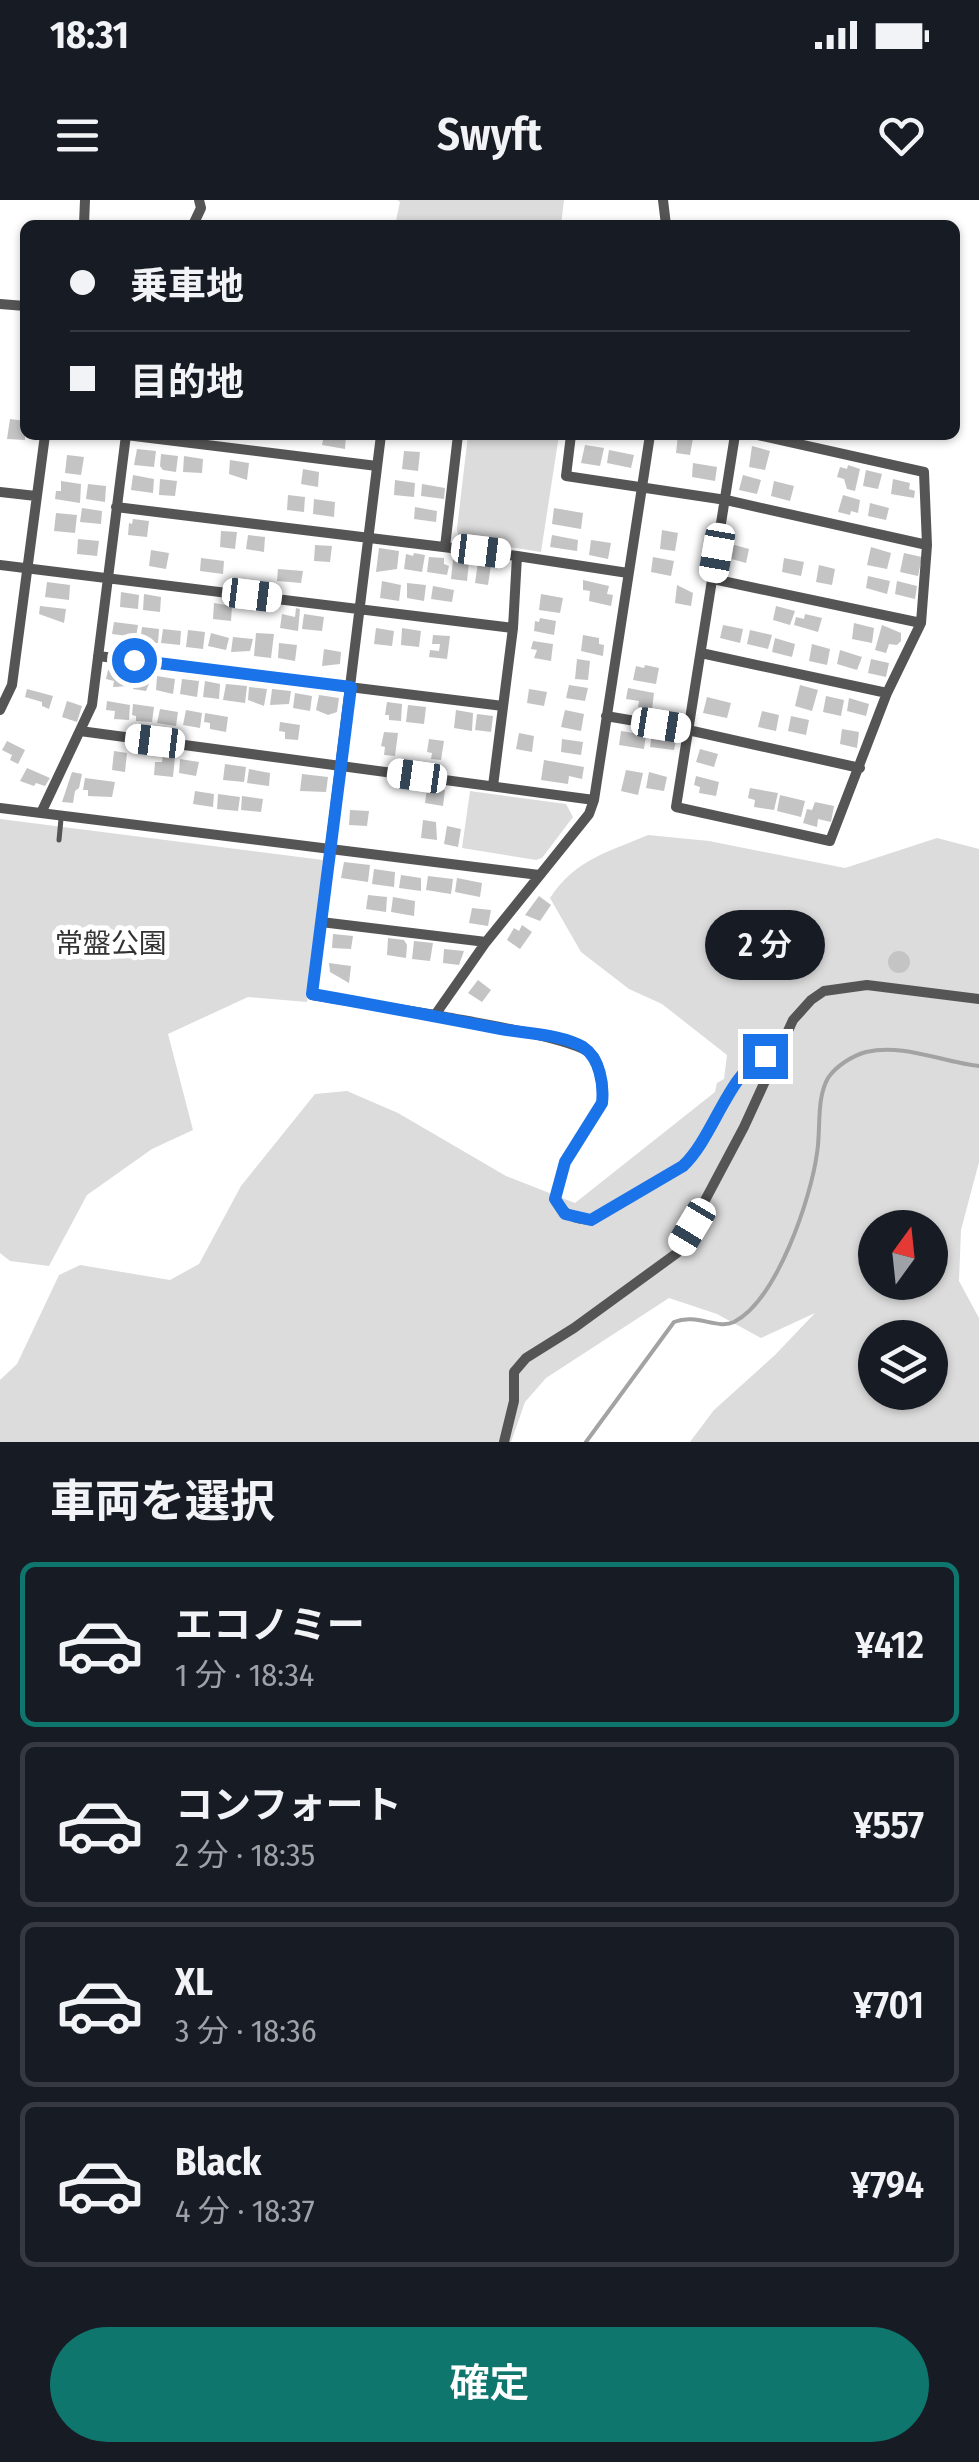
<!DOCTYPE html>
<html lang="ja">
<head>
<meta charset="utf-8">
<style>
  :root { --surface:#171b24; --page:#242831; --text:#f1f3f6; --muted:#9ea1a6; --line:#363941; --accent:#0f766e }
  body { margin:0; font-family:"Fira Sans Condensed","Noto Sans JP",sans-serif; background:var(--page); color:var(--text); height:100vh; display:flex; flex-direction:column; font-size:38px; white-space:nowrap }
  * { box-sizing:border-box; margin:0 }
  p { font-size:32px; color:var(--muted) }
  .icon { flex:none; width:55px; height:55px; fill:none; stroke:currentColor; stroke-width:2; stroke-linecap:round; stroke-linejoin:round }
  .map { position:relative; height:1242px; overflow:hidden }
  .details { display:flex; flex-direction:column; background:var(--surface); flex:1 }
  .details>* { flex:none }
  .hud { position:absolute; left:20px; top:20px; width:940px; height:220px; border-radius:15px; box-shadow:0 2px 8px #0004; display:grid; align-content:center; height:220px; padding:0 50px; background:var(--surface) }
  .needle { width:65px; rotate:15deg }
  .tools { position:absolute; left:858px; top:1010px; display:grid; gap:20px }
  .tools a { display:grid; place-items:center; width:90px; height:90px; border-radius:50%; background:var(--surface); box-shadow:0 2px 8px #0004; font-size:50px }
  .end { position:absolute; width:45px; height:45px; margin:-22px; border:12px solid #1a73e8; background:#fff; box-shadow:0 0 0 5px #fff }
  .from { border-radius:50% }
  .bubble { position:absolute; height:70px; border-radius:35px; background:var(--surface); box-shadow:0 2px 8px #0004; font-size:32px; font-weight:600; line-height:70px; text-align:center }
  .car { position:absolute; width:30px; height:60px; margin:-30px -15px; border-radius:12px; box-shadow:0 0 8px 2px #0007; background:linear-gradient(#fff 24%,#345 0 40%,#fff 0 76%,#345 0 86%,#fff 0) }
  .hud b { display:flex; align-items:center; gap:35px; height:95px; font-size:38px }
  .hud b+b { border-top:2px solid var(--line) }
  .hud i { width:25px; height:25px; background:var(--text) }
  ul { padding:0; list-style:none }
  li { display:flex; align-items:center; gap:30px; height:165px; margin:0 20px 15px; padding:0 30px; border:5px solid var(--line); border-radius:15px }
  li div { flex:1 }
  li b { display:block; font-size:38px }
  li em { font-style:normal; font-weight:600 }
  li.active { border-color:var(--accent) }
  li>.icon { width:90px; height:90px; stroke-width:1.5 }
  h2 { padding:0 50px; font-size:45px; line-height:120px }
  .button { display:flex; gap:20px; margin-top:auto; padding:20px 50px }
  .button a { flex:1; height:115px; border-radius:60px; background:var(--accent); color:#fff; font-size:40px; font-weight:600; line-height:115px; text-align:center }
  .status { display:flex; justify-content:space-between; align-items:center; height:70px; padding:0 50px; background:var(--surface); direction:ltr }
  .status svg { height:28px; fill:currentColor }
  header { display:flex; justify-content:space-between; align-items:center; height:130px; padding:0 50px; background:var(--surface); font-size:45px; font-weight:600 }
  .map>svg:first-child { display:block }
</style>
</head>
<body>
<div class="status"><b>18:31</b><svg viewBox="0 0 49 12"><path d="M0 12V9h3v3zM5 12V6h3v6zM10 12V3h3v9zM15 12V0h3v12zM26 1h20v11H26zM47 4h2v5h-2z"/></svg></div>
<header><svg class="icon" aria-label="menu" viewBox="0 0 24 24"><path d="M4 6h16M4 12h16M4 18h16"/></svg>Swyft<svg class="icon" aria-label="heart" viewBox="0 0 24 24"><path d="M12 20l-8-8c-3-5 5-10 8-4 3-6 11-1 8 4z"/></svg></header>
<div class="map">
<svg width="979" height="1242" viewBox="0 0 979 1242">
  <rect width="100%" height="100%" fill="#fff"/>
  <path fill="#dcdcdc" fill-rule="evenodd" d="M397 0H564L561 25H395L400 2Z
    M468 235H559L541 352 459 339 457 329Z
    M470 591 566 604 573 617 542 658 536 660 462 648Z
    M0 619 323 660 307 802 248 797 168 834 193 930 152 949 87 995 49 1066 10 1061 0 1053Z
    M648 635 709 641 845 668 937 638 979 649V962L961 1030 959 1081 979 1118V1242H690L714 1210 775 1155 815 1113 761 1138 717 1114 669 1098 546 1178 525 1202 511 1242H0V1180L17 1164 59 1075 80 1065 170 1080 199 1064 241 986 315 894 347 891 398 913 506 976 575 1003 715 892 717 883 724 879 727 855 662 804 629 789 581 752 550 698C576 659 606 653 648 635ZM875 1028H930V1082H875ZM875 1138H930V1192H875Z"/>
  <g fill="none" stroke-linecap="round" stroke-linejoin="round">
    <path stroke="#a3a3a3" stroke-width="4" d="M586 1242 674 1122C697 1113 717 1130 734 1122 777 1100 811 998 817 953 821 930 816 899 828 878 836 866 852 856 866 852 903 843 942 862 979 866"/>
  </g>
  <path fill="#c4c4c4" d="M10 219 25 221V240L7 239Z
    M324 235H346L345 249 322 245Z
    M678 235 693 238 690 255 676 253Z
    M585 245 604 248 600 266 581 263Z
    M752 246 770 251 765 270 749 267Z
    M137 249 156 251 154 267 134 265Z
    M609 250 634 255 631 268 607 263Z
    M404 251 420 252 418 271 402 269Z
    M161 254 178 256 176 272 163 270 160 266Z
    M67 255 84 257 81 275 65 273Z
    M184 256 203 259 202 273 183 272Z
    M230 260 249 263 247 280 229 274Z
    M693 263 717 267 715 281 692 277Z
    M848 265 860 269 855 291 847 289 844 279 837 277 840 267 847 269Z
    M303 269 319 272 318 287 301 284Z
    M866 270 882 274 878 289 863 286Z
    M133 275 154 279 153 293 131 290Z
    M743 275 761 280 757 294 739 290Z
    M160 279 177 281 175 296 159 295Z
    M893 279 910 283 909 289 915 291 914 298 891 294Z
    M395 280 415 283 414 297 394 295Z
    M61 281 81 284 80 303 55 299 56 291H61Z
    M774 281 794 286 790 301 771 296Z
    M88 284 106 286 105 302 86 299Z
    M422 284 445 288 444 299 421 296Z
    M288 295 305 297 304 312 287 310Z
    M843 295 860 300 858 313 851 311 850 315 838 312Z
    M314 299 335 302 334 317 313 314Z
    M870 303 889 308 886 320 868 316Z
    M415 307 437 311 436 322 414 319Z
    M82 308 102 311 101 324 80 322Z
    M554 308 583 313 581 329 552 324Z
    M56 313 77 315 75 333 54 331Z
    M133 319 149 321 147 337 128 335 129 323 132 324Z
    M662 330 678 333 675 351 660 349Z
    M221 331 237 332 235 349 220 347Z
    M248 335 265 337 264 352 246 349Z
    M552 335 578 340 577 351 550 347Z
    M78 339 99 341 97 356 77 354Z
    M591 340 611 343 608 359 589 355Z
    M731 344 749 349 746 363 728 358Z
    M315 345 332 346 330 362 314 361Z
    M871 347 891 353 887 369 867 365Z
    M379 348 399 351 397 369 376 372Z
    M151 350 169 353 166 369 149 366Z
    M414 353 425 355 422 372 404 369 406 354 413 356Z
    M904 353 922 357 918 376 900 372Z
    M429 357 444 358V364L449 366 447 375 427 372Z
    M653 357 674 361 671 376 651 372Z
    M201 358 224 361 223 374 200 371Z
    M784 358 804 362 801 376 782 372Z
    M453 359 469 362 467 381 451 379Z
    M478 362 491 365 488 385 475 383Z
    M819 365 835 369 832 385 816 382Z
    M278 369 303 371 301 383 277 381Z
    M868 376 890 381 887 394 866 388Z
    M583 380 609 386 607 394 613 395 611 406 589 401 590 391 583 390Z
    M382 381 401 385 399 401 380 398Z
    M897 381 917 386 915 399 895 394Z
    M47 382 70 385 69 400 45 397Z
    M407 383 426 385 424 401 407 398Z
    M677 385 693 393 691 406 675 403Z
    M433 386 454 390 452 402 431 399Z
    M121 392 139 395 138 409 120 407Z
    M144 394 161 397 160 412 143 410Z
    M541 394 563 398 560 413 539 410Z
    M214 403 232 406 231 421 213 419Z
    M40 406 66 409 64 423 39 414Z
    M776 406 795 411 790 425 773 420Z
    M296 408 300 409 298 431 280 428 282 414 295 417Z
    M304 414 324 417 322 431 302 429Z
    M805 414 822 418 818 432 794 425 796 417 804 419Z
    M540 418 556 421 554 435 534 431 535 421 539 422Z
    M114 422 138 425 136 437 112 434Z
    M854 423 874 428 872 443 852 439Z
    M723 425 743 429 740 443 720 438Z
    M882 425 901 433V441L897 445 889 444 886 453 875 450Z
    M142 427 159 429 158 443 140 442Z
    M376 428 394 431 392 446 374 444Z
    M402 428 421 431 419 447 401 445Z
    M163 429 181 431 180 445 161 443Z
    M188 430 205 432 203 449 186 447Z
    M750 430 772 435 768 449 747 444Z
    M211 433 229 438 226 450 208 446Z
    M256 433 274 434 271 458 254 456Z
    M433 435 450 436 447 459 429 457 430 450 439 451 440 444H432Z
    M583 435 599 438V444L604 445 603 456 581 451Z
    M233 437 253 439 250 451 231 452Z
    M775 438 795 444 792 457 772 452Z
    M533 441 553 444 551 461 534 458 537 450 531 449Z
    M279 443 297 445 295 461 278 458Z
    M812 444 830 449 827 465 809 461Z
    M324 449 341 452 340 464 322 466Z
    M840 450 862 457 857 470 837 464Z
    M577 459 590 461 588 480 575 479Z
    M871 459 889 463 886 477 868 473Z
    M645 465 659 468 656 484 633 480 636 466 644 468Z
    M108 470 130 473 128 486 113 487 114 481 106 479Z
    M135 473 152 476 146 491 133 489Z
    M157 476 175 479 173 494 156 490Z
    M182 479 199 481 197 497 180 494Z
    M205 481 220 484 219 499 203 497Z
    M226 484 247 486 245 503 223 500Z
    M569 485 588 488 585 501 566 498Z
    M800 485 818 490 812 511 795 506Z
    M249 487 267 489 264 506 248 500Z
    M628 488 654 493 652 510 638 507 639 501 626 499Z
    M27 489 53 496 49 509 42 506V502L25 497Z
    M272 489 291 491 289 504 270 505Z
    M529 489 547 492 544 506 527 503Z
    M295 493 312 496 310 511 293 508Z
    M319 495 339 498 337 512 328 515 316 510Z
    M826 496 844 500 841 516 823 512Z
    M707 497 731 503 727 518 703 513Z
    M849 498 869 504 866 516 847 511Z
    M67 501 82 506 77 522 62 517Z
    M107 501 130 505 129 520 114 519 115 511 106 510Z
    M387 502 402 504 401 521 389 520V515H385Z
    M133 504 154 507 152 522 136 521V516L132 515Z
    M408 505 426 507 424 524 406 522Z
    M160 509 178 512 176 526 157 523Z
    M186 510 202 513 200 528 183 525Z
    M456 510 473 513 472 531 454 528Z
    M565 510 584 514 581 531 561 527Z
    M762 511 779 515 776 531 758 527Z
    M205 513 228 517 226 532 210 529V523L204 522Z
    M477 514 493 516 491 532 475 530Z
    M791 516 809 520 806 535 788 531Z
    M280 522 300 525 298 540 285 539V532L279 531Z
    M842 529 859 532 857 548 840 544Z
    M621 531 646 535 644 549 619 545Z
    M384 532 398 533 395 556 384 555 385 547 381 546Z
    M519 533 534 536 532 552 516 549Z
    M652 533 677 536 674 550 650 547Z
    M429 539 444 541 441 560 431 559 432 553 427 552Z
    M562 539 583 542 581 555 561 552Z
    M7 541 25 550 18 564 10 560 12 555 2 550Z
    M700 549 718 554 714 567 696 562Z
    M114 551 127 553 125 572 112 570Z
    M163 555 175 557 173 577 154 575 155 562H162Z
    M180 559 199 562 196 576 179 573Z
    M544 560 584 567 582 579 569 576 568 584 541 580Z
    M225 564 246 567 244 582 223 580Z
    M27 568 50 578 45 586 36 583 34 586 20 581Z
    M249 569 270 573 269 586 247 583Z
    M626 570 643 573 638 595 621 591Z
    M72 572 82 574 79 588 75 591 73 603 62 602Z
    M649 572 667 577 664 591 646 588Z
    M302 574 328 577 326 592 300 591Z
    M696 576 719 582 716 596 699 593 700 587 694 585Z
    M85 578 115 582 112 597 88 596V590H83Z
    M427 588 445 590 443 606 425 603Z
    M750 588 778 593 774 610 754 607 755 600 748 598Z
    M195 591 214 594 213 607 193 604Z
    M218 594 240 597 238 611 217 609Z
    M780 595 805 601 801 617 777 611Z
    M242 596 263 599 261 612 241 610Z
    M815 602 834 606 831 622 818 619 817 627 803 623 807 609 812 610Z
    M350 610 369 611 367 626 349 625Z
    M423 620 436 622 437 640 421 638Z
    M447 626 461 629 458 647 444 644Z
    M344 662 370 665 368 682 341 678Z
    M374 669 395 672 394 687 372 684Z
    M401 675 421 678V691L399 688Z
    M428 676 453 679 451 694 426 690Z
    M457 678 482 683 480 697 455 692Z
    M368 695 387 697 386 712 366 709Z
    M539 696 551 705 540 721 525 715Z
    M393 697 415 701 414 716 391 712Z
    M472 708 491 710 488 726 469 723Z
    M522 725 532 732 520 749 507 740 514 728 519 731Z
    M333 734 353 736 351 749 332 748Z
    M388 738 404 740 407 745 406 758 387 755Z
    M414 741 433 743 430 761 412 759Z
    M444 749 464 751 459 765 443 763Z
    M888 762a11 11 0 1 1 22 0a11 11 0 1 1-22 0Z
    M329 763 351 766 349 783 330 772Z
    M478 780 491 790 482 802 468 793Z"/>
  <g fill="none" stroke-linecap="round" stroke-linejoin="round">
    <path stroke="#555" stroke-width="5" d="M59 640 61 619"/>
    <path stroke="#555" stroke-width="10" d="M663 0 666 25
      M84 25 85 0
      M193 25 201 8 199 0
      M0 104 25 106
      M126 235 377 266
      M381 235 312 795 435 815 486 742 589 614 594 600 650 235
      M571 235 566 276 726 300 927 345
      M735 235 676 607 830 641 887 493 921 423 927 345 924 272 758 235
      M0 292 36 296
      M116 307 517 356 628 373
      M445 347 458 235
      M0 365 513 428
      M713 379 921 423
      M701 453 887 493
      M98 456 503 506
      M0 510 12 485 45 235
      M606 516 688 530 860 568
      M80 531 594 600
      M493 586 513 428 517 356
      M0 608 539 675
      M41 613 92 505 126 235
      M321 722 486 742
      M435 815C463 821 582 838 594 857 601 868 603 890 602 903L565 962 555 999C563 1015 574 1019 591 1020L683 966C714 937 728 873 765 856L775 859
      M504 1242 514 1201V1172L526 1158 574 1128 677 1053 744 927 793 820 811 800 824 791 867 785 979 799"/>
  </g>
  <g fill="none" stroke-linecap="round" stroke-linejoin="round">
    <path stroke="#1a73e8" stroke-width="12" d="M134 460 351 487 312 794C375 805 438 817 501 829 527 834 561 834 583 847 600 858 604 885 602 903L565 962 555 999 565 1014 591 1020 683 966C714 937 728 873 765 856"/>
  </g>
  <g text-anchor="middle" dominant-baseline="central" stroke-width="10" stroke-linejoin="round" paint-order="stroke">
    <g font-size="28" fill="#333" stroke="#fff">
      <text x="111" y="743">常盤公園</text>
    </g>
  </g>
</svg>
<div class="tools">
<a><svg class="needle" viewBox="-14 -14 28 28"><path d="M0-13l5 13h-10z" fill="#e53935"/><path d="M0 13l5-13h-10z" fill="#9ea1a6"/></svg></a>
<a><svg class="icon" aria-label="layers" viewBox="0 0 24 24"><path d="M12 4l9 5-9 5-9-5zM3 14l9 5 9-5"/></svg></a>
</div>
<i class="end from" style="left:134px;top:460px"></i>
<i class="end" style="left:765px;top:856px"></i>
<div class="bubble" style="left:705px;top:710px;width:120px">2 分</div>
<i class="car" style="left:481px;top:351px;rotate:97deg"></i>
<i class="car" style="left:717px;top:353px;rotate:190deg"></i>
<i class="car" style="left:252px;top:395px;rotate:97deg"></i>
<i class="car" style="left:661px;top:525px;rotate:99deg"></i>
<i class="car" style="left:155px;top:541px;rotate:277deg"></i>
<i class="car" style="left:417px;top:576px;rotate:278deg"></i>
<i class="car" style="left:692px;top:1027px;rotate:211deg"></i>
<div class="hud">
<b><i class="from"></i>乗車地</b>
<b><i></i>目的地</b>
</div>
</div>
<section class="details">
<h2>車両を選択</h2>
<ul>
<li class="active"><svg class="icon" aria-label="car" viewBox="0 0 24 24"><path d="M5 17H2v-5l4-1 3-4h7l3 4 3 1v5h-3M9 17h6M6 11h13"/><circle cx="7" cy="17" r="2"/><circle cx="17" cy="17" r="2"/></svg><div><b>エコノミー</b><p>1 分 · 18:34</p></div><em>¥412</em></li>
<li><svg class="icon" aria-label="car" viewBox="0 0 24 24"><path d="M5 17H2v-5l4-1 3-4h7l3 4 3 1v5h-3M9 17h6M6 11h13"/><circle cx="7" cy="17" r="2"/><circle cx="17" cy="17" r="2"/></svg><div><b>コンフォート</b><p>2 分 · 18:35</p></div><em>¥557</em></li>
<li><svg class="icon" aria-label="car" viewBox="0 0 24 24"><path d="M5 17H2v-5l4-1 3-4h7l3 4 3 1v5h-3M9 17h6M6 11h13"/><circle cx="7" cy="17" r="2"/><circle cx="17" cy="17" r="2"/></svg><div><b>XL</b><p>3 分 · 18:36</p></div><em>¥701</em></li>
<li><svg class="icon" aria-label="car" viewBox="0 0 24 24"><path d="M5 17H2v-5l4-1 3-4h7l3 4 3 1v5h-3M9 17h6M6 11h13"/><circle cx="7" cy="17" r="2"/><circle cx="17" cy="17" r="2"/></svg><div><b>Black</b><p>4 分 · 18:37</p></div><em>¥794</em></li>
</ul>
<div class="button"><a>確定</a></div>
</section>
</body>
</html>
